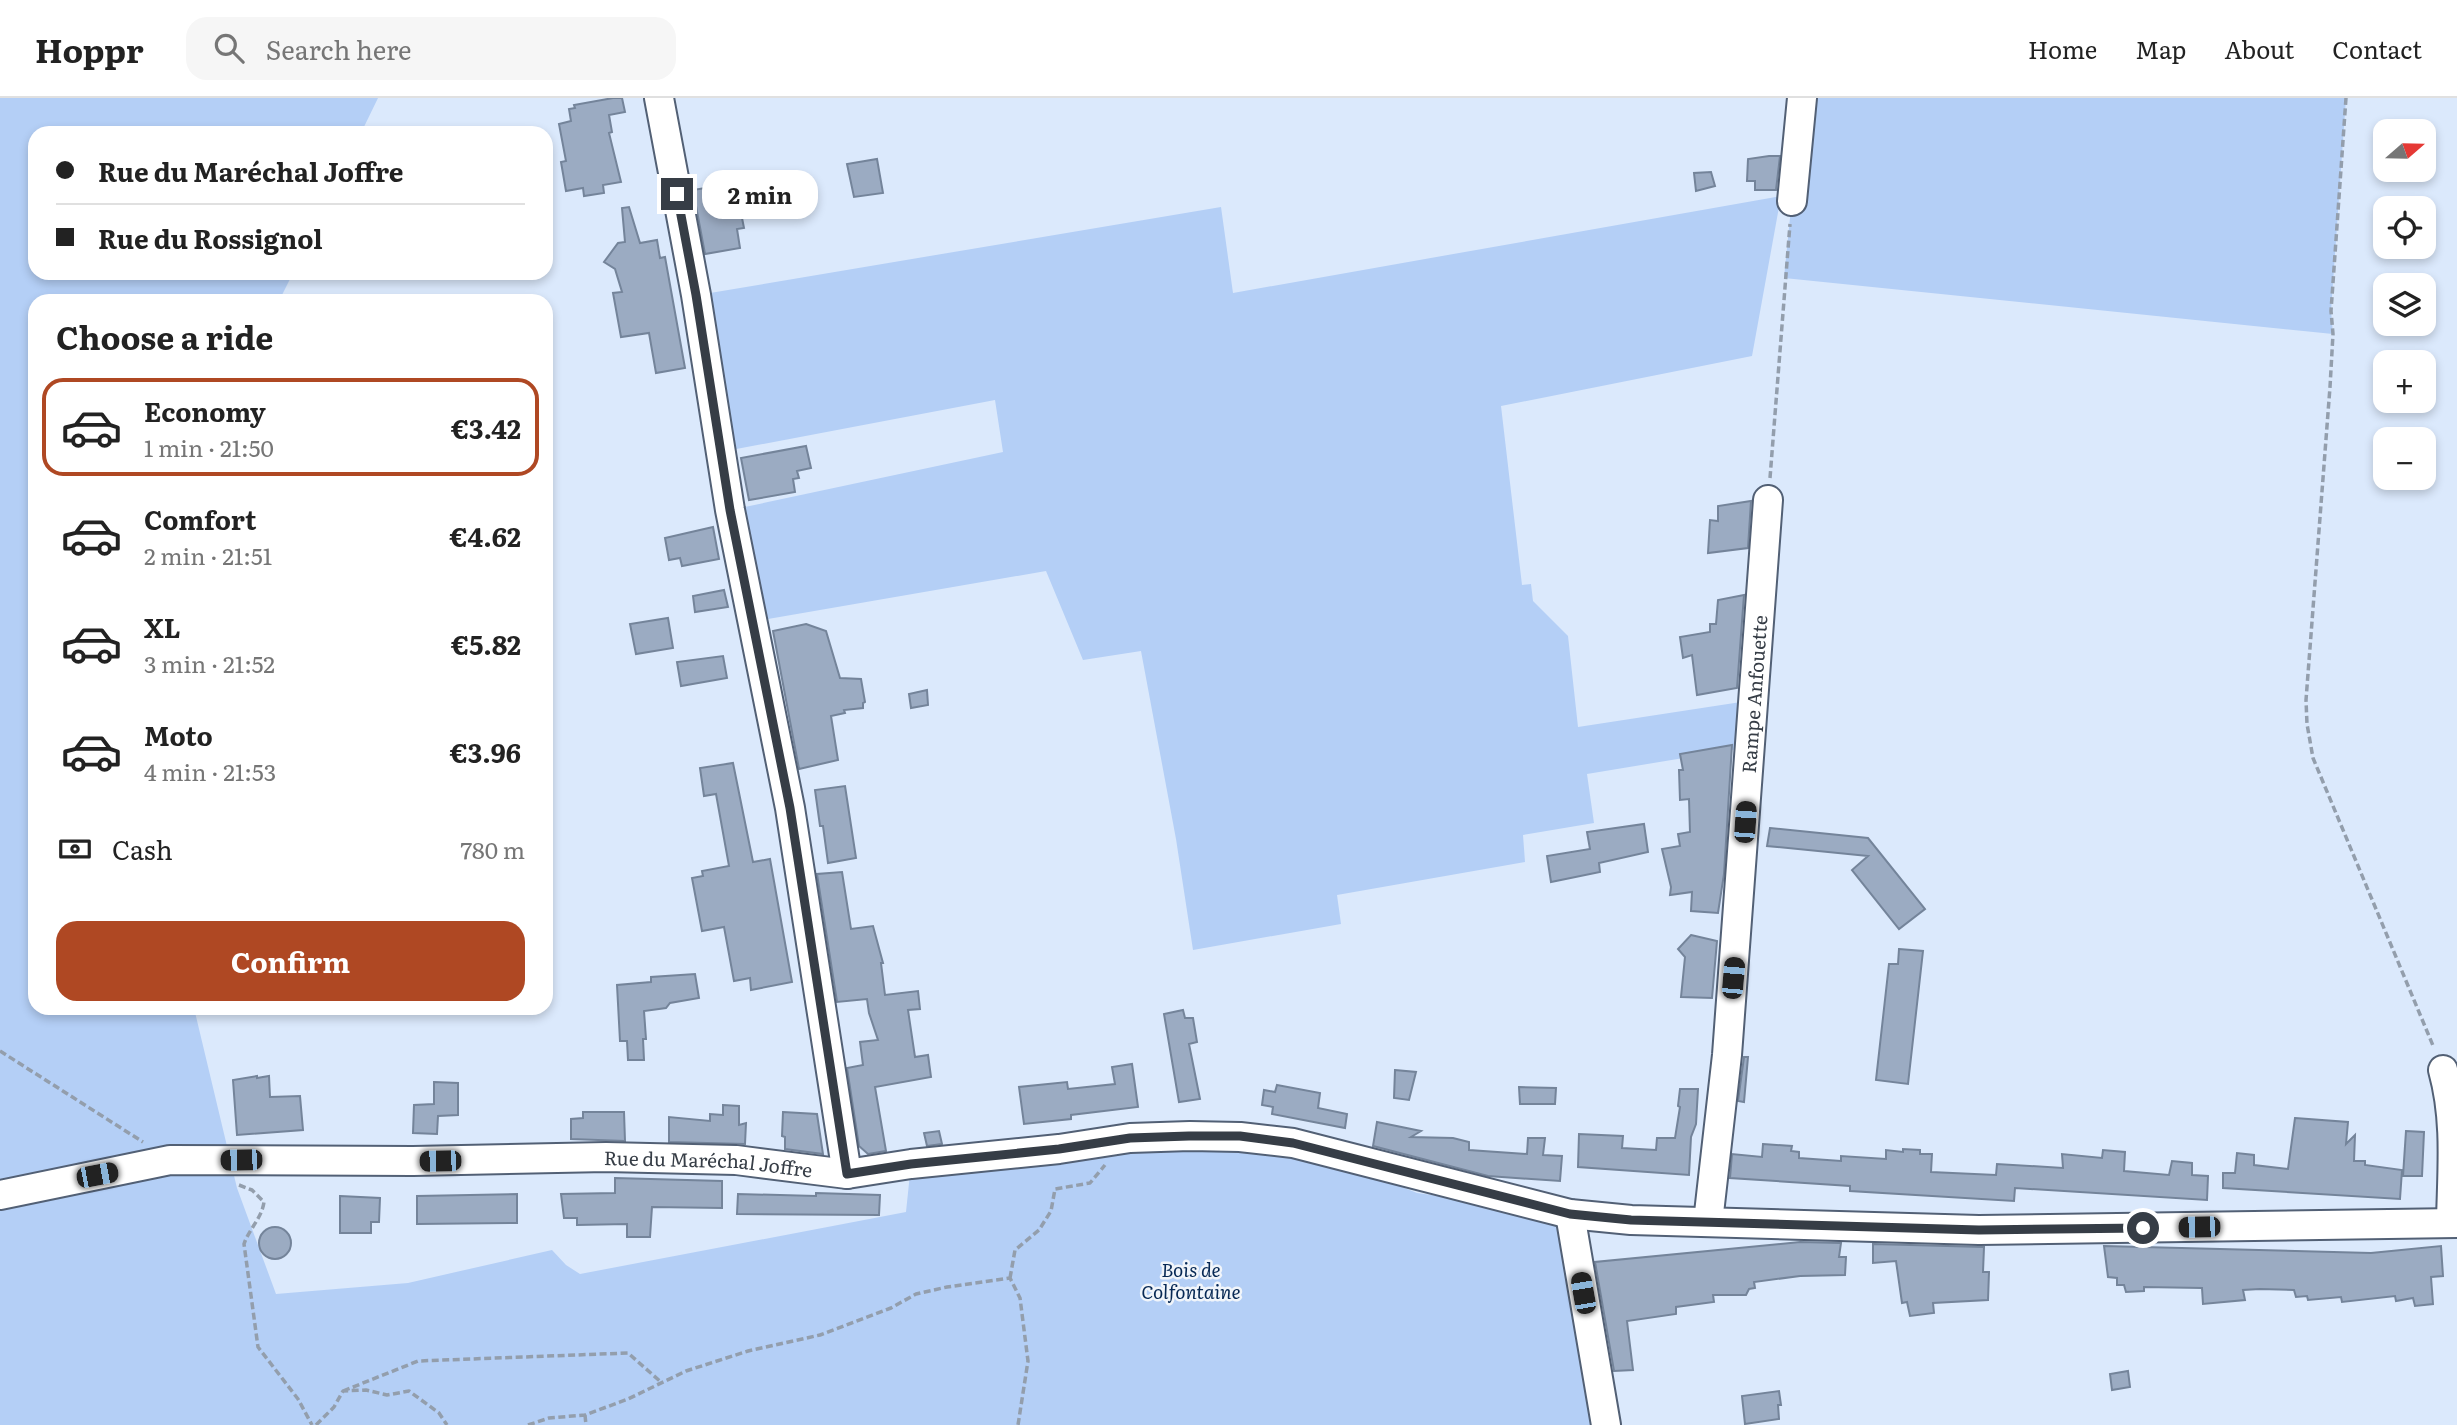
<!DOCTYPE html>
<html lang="en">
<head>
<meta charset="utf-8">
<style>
  :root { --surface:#fff; --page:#f6f6f6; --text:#222; --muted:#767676; --line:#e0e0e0; --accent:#af4823 }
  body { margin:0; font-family:Literata,serif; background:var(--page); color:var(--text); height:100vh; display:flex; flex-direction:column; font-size:26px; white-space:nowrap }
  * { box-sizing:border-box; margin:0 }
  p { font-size:23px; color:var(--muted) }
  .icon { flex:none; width:38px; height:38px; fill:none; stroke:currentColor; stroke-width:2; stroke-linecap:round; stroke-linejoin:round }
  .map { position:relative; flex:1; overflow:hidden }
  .side { position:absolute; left:28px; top:196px; width:525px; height:721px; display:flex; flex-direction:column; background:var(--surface); border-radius:21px; box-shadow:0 4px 10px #0003 }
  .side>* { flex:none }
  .hud { position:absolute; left:28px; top:28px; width:525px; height:154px; border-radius:21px; box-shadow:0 4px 10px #0003; display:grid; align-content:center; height:154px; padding:0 28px; background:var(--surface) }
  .needle { width:46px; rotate:70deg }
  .fabs { position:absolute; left:2373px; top:21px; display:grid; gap:14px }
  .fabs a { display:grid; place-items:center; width:63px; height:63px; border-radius:14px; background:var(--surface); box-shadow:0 4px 10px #0003; font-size:35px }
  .end { position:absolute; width:32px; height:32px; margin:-16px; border:9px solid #363d46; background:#fff; box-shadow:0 0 0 4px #fff }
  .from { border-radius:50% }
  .bubble { position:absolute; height:49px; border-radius:21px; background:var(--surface); box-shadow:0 4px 10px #0003; font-size:23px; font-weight:700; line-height:49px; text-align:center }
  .car { position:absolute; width:21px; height:42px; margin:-21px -10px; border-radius:9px; box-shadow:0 0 5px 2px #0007; background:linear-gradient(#222 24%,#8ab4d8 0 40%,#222 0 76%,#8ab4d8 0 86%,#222 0) }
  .hud b { display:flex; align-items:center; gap:24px; height:66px; font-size:26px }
  .hud b+b { border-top:2px solid var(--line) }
  .hud i { width:18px; height:18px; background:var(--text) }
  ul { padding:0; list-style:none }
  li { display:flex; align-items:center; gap:21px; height:98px; margin:0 14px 10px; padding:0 14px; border:4px solid transparent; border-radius:21px }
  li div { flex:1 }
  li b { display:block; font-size:26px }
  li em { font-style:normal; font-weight:700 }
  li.current { border-color:var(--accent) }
  li>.icon { width:63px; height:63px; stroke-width:1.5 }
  h2 { padding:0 28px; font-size:32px; line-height:84px }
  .pay { display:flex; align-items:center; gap:18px; height:77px; padding:0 28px; font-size:26px }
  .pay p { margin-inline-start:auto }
  .action { display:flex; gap:14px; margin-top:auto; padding:14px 28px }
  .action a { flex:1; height:80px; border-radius:21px; background:var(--accent); color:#fff; font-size:28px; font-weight:700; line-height:80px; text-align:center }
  header { display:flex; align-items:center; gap:42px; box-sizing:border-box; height:98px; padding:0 35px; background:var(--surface); border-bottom:2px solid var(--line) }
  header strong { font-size:33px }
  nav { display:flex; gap:38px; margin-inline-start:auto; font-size:24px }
  .search { width:490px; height:63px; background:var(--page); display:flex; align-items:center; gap:18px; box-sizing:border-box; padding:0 24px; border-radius:21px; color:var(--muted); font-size:26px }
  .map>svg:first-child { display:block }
</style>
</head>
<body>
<header>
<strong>Hoppr</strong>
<div class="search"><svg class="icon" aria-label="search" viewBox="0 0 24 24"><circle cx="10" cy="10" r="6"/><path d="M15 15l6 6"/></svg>Search here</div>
<nav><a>Home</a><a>Map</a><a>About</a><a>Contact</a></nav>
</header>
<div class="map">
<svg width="2457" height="1327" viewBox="0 0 2457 1327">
  <rect width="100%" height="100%" fill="#dbe9fc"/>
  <path fill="#b4cff6" d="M0 0H378L361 35H35V175H293L279 203H35V910H194L237 1090 276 1196 408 1185 552 1152 566 1167 580 1176 906 1114 911 1066 1293 1045 1417 1095 1570 1116 1606 1327H0Z
    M1802 0H2346L2331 213 2333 236 1784 180Z
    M1781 98 1752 258 1501 308 1522 487 1531 486 1533 503 1568 538 1578 629 1754 602 1750 649 1587 676 1594 725 1523 737 1525 764 1337 797 1341 826 1193 852 1176 741 1141 553 1083 562 1046 473 768 521 740 410 1003 354 995 302 731 352 710 195 1221 109 1233 195Z"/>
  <path fill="#9babc2" stroke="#74849a" stroke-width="2" d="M613 0H622L625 14 609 17 612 34 609 35 621 84 603 87 604 95 584 98 583 90 566 93 561 64 566 63 559 26 571 23 569 11 575 10 574 7Z
    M1769 58H1780L1776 92H1755V83H1747L1748 61Z
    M877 61 883 95 854 99 847 66Z
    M1711 74 1715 88 1696 93 1694 75Z
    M735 85 744 130 737 131 740 150 705 156 693 92Z
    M629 109 640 145 657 142 660 160 665 159 685 270 656 275 649 235 621 239 613 195 622 194 615 171 604 164 618 145 625 144 622 110Z
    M806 348 811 370 797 373 799 380 793 381 795 394 749 402 741 360Z
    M1751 403 1748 450 1708 455 1710 422 1718 423V408Z
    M713 429 719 461 682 468 680 460 669 462 665 440Z
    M724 492 728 509 695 514 693 498Z
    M1744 497 1737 590 1697 597 1692 557 1683 560 1680 539 1710 534V526H1716L1718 502Z
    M668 520 673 550 636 556 630 526Z
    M806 526 826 533 840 580 861 581 865 604 863 605V610L844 612 845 615 831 618 838 662 799 671 773 533Z
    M723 558 727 580 681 588 677 564Z
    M927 592 928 607 911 610 909 596Z
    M1732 647 1724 776 1718 815 1691 813 1692 794 1670 797 1671 789 1662 751 1680 748 1678 736 1690 734 1689 701 1680 702 1679 672H1683L1680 656Z
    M733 665 753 764 770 761 792 884 751 892 750 880 734 883 724 829 702 833 692 780 703 778 702 773 729 768 716 696 704 698 700 670Z
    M845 688 856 760 828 765 823 728H820L815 692Z
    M1644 726 1648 754 1599 765 1600 774 1551 784 1547 758 1590 751 1587 734Z
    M1770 730 1868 740 1925 811 1899 831 1852 772 1868 758 1767 748Z
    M842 774 851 831 873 828 883 865H881L885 897 918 893 920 911 908 912 915 959 928 957 931 979 875 989 886 1053 868 1056 859 1048 847 970 863 967 860 944 878 942 869 915 867 901 837 904 817 776Z
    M1691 837 1717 843 1712 900 1681 899 1685 859 1678 851Z
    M1899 851 1923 853 1908 986 1876 982 1889 866H1898Z
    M695 876 699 900 670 905 666 910 644 913 646 941H643L644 962H628L627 943H620L617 887 651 884V879Z
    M1183 912 1185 920H1193L1197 944 1189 946 1200 1001 1179 1004 1164 916Z
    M1744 959H1748L1744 1004 1738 1003Z
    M1132 966 1138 1009 1071 1017V1021L1024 1026 1019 989 1067 984 1068 991 1115 986 1112 969Z
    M1395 972 1416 974 1409 1002 1394 1000Z
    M257 978V980L269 978 270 999 300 998 303 1032 237 1037 233 982Z
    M434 984 458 985V1017L438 1018 437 1036 413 1035 414 1007 434 1006Z
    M1277 987 1320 995 1318 1010 1347 1016 1345 1030 1272 1016 1273 1009 1262 1007 1264 992 1275 994Z
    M1519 989 1556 990 1555 1006H1520Z
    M1680 991H1698L1696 1026 1691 1039 1689 1077 1578 1069 1579 1036 1623 1038 1622 1050 1656 1052 1657 1040H1675L1680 1009 1678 1008Z
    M723 1007 739 1008V1027L746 1025 745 1046 669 1044V1019L710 1023V1016L723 1017Z
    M583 1014H624L625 1043 571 1041V1021L583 1020Z
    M783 1014 817 1016 823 1056 785 1051V1039L782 1038Z
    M2295 1020 2348 1024 2346 1046 2355 1037 2354 1063H2365V1067L2402 1072 2400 1101 2223 1090V1075H2235L2237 1055 2254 1057V1067L2288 1071Z
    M1377 1024 1421 1033 1411 1039 1453 1040 1469 1044V1052L1527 1056 1528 1040H1545L1543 1057 1562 1058 1560 1083 1488 1078 1373 1048Z
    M939 1033 942 1046 927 1048 924 1035Z
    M2406 1033 2424 1034 2422 1078H2403Z
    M1763 1046 1792 1048 1791 1053 1799 1054V1060L1841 1063V1058L1886 1061V1052L1903 1054V1051L1920 1052V1056H1932L1931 1074 1996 1077 1997 1066 2063 1070 2062 1056 2102 1060 2103 1052 2125 1054 2124 1073 2169 1077 2172 1063 2192 1065V1077L2208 1078 2207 1102 2015 1090 2014 1103 1850 1093V1088L1730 1080 1732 1056 1762 1059Z
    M615 1080 722 1083V1110L652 1109 650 1139H627V1126L577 1127V1120H564L561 1096 615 1095Z
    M816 1095 880 1097 879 1117 737 1116 738 1096 816 1098Z
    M517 1096V1125L417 1126V1098Z
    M340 1098 380 1100 379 1124H371V1135H340Z
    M259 1145a16 16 0 1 1 32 0a16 16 0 1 1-32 0Z
    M1800 1144 1841 1145 1839 1159H1846L1845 1177 1800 1178 1754 1184 1755 1190 1749 1191 1746 1197H1713L1714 1204 1676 1209V1216L1627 1223 1633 1272 1614 1273 1595 1164Z
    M1873 1146 1984 1149 1983 1174H1989L1988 1202 1933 1205 1934 1215 1910 1218 1907 1204 1902 1205 1896 1163 1873 1165Z
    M2104 1148 2371 1155 2441 1148 2443 1178 2431 1179 2433 1206 2415 1208 2413 1200 2396 1203 2395 1198 2342 1204 2341 1199 2308 1202 2307 1198 2296 1199 2294 1192 2260 1191 2243 1192 2245 1202 2203 1206 2202 1190 2144 1189V1193L2126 1194 2124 1187H2117V1180L2108 1179Z
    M2128 1273 2130 1289 2112 1292 2110 1276Z
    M1779 1293 1781 1307H1778L1779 1321 1745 1326 1742 1298Z"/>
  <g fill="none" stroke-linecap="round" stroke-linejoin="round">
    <g stroke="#526075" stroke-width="32">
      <g id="minor">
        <path d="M659 0 696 197 730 412 790 710 847 1076"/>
        <path d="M1792 103 1802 0"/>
        <path d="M2443 972C2457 1022 2452 1073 2451 1124"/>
        <path id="s1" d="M0 1097 170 1062 413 1063 606 1059 736 1062 847 1076 911 1066 1059 1051 1130 1040 1190 1038 1240 1039 1293 1045 1570 1116 1631 1122 1979 1132 2457 1125"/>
        <path d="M1570 1116 1606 1327"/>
        <path id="s2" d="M1708 1124 1727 957 1768 402"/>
      </g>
    </g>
    <path stroke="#939eac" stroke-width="3.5" stroke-dasharray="7 3.5" stroke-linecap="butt" d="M2346 0 2331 213 2333 236 2330 289 2306 602 2307 626 2313 660 2434 950
      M1770 380 1790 126
      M0 953 143 1044
      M239 1087 252 1092 264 1104C262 1120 249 1131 244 1146L258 1249 298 1301 312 1327
      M1010 1180 1015 1152 1039 1132 1051 1113 1055 1091 1090 1085 1105 1067
      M343 1293 418 1263 628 1255 661 1284
      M585 1317 586 1327
      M316 1327 334 1309 343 1293 366 1292 387 1297 409 1293 439 1315 447 1327
      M528 1327 549 1320 585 1317 628 1301 686 1273 748 1253 820 1237 891 1210 916 1196 947 1189 1010 1180 1020 1200 1028 1263 1018 1327"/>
    <use href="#minor" stroke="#fff" stroke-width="28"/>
  </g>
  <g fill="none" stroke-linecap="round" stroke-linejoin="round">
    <path stroke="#363d46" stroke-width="9" d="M677 96 696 197 730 412 790 710 847 1076 911 1066 1059 1051 1130 1040 1189 1038H1240L1293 1045 1570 1116 1631 1122 1979 1132 2143 1130"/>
  </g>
  <g text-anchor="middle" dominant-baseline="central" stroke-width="5" stroke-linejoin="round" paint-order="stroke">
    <g font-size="19" fill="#363d46" stroke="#f1f5fa">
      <text stroke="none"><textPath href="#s2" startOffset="530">Rampe Anfouette</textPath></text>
      <text stroke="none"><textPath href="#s1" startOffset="712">Rue du Maréchal Joffre</textPath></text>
    </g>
    <g font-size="19" font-style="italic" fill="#062854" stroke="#f1f5fa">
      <text x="1191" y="1171">Bois de<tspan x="1191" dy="22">Colfontaine</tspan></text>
    </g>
  </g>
</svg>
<div class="fabs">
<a><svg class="needle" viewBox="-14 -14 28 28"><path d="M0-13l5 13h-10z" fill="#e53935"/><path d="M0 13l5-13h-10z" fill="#767676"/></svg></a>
<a><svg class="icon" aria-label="locate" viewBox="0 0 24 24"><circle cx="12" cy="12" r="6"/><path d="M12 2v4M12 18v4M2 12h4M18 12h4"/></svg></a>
<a><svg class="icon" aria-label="layers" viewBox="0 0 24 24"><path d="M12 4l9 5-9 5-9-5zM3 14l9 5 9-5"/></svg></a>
<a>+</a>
<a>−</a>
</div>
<i class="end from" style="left:2143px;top:1130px"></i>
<i class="end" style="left:677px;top:96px"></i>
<div class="bubble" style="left:702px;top:72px;width:116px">2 min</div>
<i class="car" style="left:1745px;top:724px;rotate:4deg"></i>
<i class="car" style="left:1733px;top:880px;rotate:5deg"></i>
<i class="car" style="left:241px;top:1062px;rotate:269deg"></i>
<i class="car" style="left:440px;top:1063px;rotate:269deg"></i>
<i class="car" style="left:97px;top:1077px;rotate:79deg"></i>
<i class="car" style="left:2199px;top:1129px;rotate:269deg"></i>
<i class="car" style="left:1583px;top:1195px;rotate:350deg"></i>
<div class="hud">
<b><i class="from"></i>Rue du Maréchal Joffre</b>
<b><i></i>Rue du Rossignol</b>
</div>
<section class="side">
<h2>Choose a ride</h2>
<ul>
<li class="current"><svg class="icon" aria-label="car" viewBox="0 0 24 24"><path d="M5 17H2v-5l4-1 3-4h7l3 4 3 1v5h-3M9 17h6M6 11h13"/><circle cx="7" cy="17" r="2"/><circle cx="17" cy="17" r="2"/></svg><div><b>Economy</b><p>1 min · 21:50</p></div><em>€3.42</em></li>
<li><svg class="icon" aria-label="car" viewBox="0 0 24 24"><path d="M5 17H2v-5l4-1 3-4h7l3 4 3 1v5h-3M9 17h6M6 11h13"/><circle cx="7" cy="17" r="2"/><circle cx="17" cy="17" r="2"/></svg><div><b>Comfort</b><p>2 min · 21:51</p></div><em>€4.62</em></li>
<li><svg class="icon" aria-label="car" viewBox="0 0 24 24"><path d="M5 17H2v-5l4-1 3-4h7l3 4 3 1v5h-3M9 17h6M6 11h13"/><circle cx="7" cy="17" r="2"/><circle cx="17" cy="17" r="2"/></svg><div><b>XL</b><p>3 min · 21:52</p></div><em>€5.82</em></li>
<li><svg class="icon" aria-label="car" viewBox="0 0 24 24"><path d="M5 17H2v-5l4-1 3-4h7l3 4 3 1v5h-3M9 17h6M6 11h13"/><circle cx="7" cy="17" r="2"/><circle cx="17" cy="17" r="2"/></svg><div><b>Moto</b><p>4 min · 21:53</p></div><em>€3.96</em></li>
</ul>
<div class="pay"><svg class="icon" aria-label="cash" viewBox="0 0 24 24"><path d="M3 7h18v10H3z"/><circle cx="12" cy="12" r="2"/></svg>Cash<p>780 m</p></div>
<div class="action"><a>Confirm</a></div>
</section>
</div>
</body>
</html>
